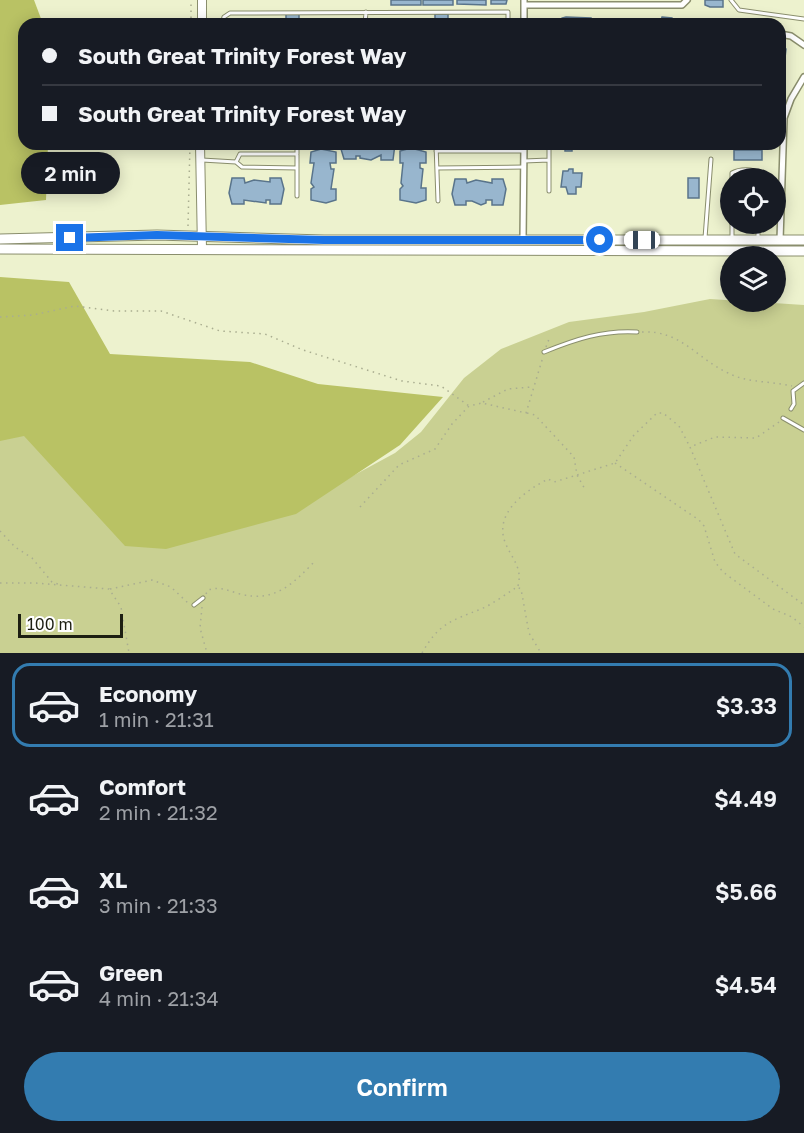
<!DOCTYPE html>
<html lang="en">
<head>
<meta charset="utf-8">
<style>
  :root { --surface:#171b24; --page:#20242c; --text:#f1f3f6; --muted:#9ea1a6; --line:#363941; --accent:#337cb0 }
  body { margin:0; font-family:"Golos Text",sans-serif; background:var(--page); color:var(--text); height:100vh; display:flex; flex-direction:column; font-size:22px; white-space:nowrap }
  * { box-sizing:border-box; margin:0 }
  p { font-size:20px; color:var(--muted) }
  .icon { flex:none; width:33px; height:33px; fill:none; stroke:currentColor; stroke-width:2; stroke-linecap:round; stroke-linejoin:round }
  .map { position:relative; height:653px; overflow:hidden }
  .side { display:flex; flex-direction:column; background:var(--surface); flex:1 }
  .side>* { flex:none }
  .hud { position:absolute; left:18px; top:18px; width:768px; height:132px; border-radius:18px; box-shadow:0 3px 15px #0003; display:grid; align-content:center; height:132px; padding:0 24px; background:var(--surface) }
  .fabs { position:absolute; left:720px; top:168px; display:grid; gap:12px }
  .fabs a { display:grid; place-items:center; width:66px; height:66px; border-radius:50%; background:var(--surface); box-shadow:0 3px 15px #0003; font-size:30px }
  .scale { position:absolute; left:18px; bottom:15px; width:105px; box-sizing:border-box; padding-left:6px; border:3px solid #1d1f12; border-top:0; font-size:16px; line-height:21px; white-space:nowrap; color:#1d1f12; -webkit-text-stroke:4px #fff; paint-order:stroke }
  .end { position:absolute; width:27px; height:27px; margin:-14px; border:8px solid #1a73e8; background:#fff; box-shadow:0 0 0 3px #fff }
  .from { border-radius:50% }
  .bubble { position:absolute; height:42px; border-radius:21px; background:var(--surface); box-shadow:0 3px 15px #0003; font-size:20px; font-weight:600; line-height:42px; text-align:center }
  .car { position:absolute; width:18px; height:36px; margin:-18px -9px; border-radius:8px; box-shadow:0 0 4px 2px #0007; background:linear-gradient(#fff 24%,#345 0 40%,#fff 0 76%,#345 0 86%,#fff 0) }
  .hud b { display:flex; align-items:center; gap:21px; height:57px; font-size:22px }
  .hud b+b { border-top:2px solid var(--line) }
  .hud i { width:15px; height:15px; background:var(--text) }
  ul { padding:10px 0 0; list-style:none }
  li { display:flex; align-items:center; gap:18px; height:84px; margin:0 12px 9px; padding:0 12px; border:3px solid transparent; border-radius:18px }
  li div { flex:1 }
  li b { display:block; font-size:22px }
  li em { font-style:normal; font-weight:600 }
  li.selected { border-color:var(--accent) }
  li>.icon { width:54px; height:54px; stroke-width:1.5 }
  .action { display:flex; gap:12px; margin-top:auto; padding:12px 24px }
  .action a { flex:1; height:69px; border-radius:36px; background:var(--accent); color:#fff; font-size:24px; font-weight:600; line-height:69px; text-align:center }
  .map>svg:first-child { display:block }
</style>
</head>
<body>
<div class="map">
<svg width="804" height="653" viewBox="0 0 804 653">
  <rect width="100%" height="100%" fill="#edf2ce"/>
  <path fill="#c9d092" d="M710 299 804 305V653H0V430L7 428 286 512 395 453 421 432 464 378 501 349 569 322 644 312Z"/>
  <path fill="#b9c264" d="M0 0H34L43 24H24V144H48L46 200 0 205Z
    M0 277 69 282 110 354 250 362 318 384 443 397 400 445 296 514 166 549 125 546 24 436 0 441Z"/>
  <path fill="#98b6ce" stroke="#59748b" stroke-width="1.5" d="M391 0H421V5H391Z
    M423 0H453V5H423Z
    M457 0H486V5L457 4Z
    M491 0H507L506 4H491Z
    M705 0H723V7H710L705 5Z
    M286 13 299 14V20H286Z
    M435 14H448V20H435Z
    M566 17 591 18V24H562V18Z
    M662 17 672 18 673 24H660Z
    M622 20 634 21 633 24H622Z
    M780 47 786 49 783 75H780Z
    M395 144 393 160H381V155L371 160 360 158V156H356V159H344L341 149 342 144Z
    M565 144H584V148L572 147V151H565Z
    M411 148 426 152V163H420V168L423 169 421 188H426V200L416 203 400 200V189L403 186 401 183 403 163H400V151Z
    M321 149 336 152V163H330L331 169H334L331 189H336V200L326 203 311 200V189L314 187 311 183 314 163H310L311 152Z
    M734 150H762V160H734Z
    M569 169H573V173H582L581 187H576V194H568L566 187H561L563 171H568Z
    M232 178H244L245 183 254 180 270 182V178H281L284 189 281 204H270V200H266V203L244 200V204H232L229 193Z
    M688 178H699V198H688Z
    M455 179H466L467 183 476 180 492 183V179H503L506 189 503 205H492V200H486V203L481 205 472 201H466V205H455L452 194Z"/>
  <g fill="none" stroke-linecap="round" stroke-linejoin="round">
    <g stroke="#8a8e6d" stroke-width="5">
      <path id="lane" d="M731 0 739 10 804 19
        M222 24 224 17 230 13 508 12V24
        M365 24 366 12
        M436 144 438 201
        M436 151H524
        M202 160 236 162 240 154H297V144
        M524 161 549 160V144
        M236 162 242 167 297 168V155
        M297 168V196
        M437 168 524 167
        M732 178V173C739 169 753 168 760 174V178
        M549 191V160
        M732 224V240
        M705 238 711 159
        M758 238V224
        M544 352C576 339 603 330 637 332
        M791 409 794 404 793 391 804 383
        M783 418 804 430
        M194 605 203 598"/>
    </g>
    <g stroke="#8a8e6d" stroke-width="8">
      <path id="street" d="M524 0V24
        M524 5H682L687 0
        M780 34 791 36 804 45
        M523 240 524 144
        M780 240 784 118 791 99 804 77"/>
    </g>
    <g stroke="#8a8e6d" stroke-width="10">
      <path id="secondary" d="M202 24V0
        M200 144 202 249"/>
    </g>
    <g stroke="#8a8e6d" stroke-width="11">
      <path id="primary" d="M0 239 157 235 324 240H804
        M0 249 804 251"/>
    </g>
    <path stroke="#a9ad90" stroke-width="1.5" stroke-dasharray="1.5 4.5" stroke-linecap="butt" d="M191 24V0
      M188 226 190 144
      M0 317 33 315 75 306 114 311H161L220 331 265 334 303 350 402 381 441 386 469 406
      M642 332C681 330 696 358 728 373 747 383 771 381 792 386
      M546 347 549 339
      M483 402 508 389 532 387
      M527 413 535 415 574 457 577 475 615 463 634 435 657 413H663L679 426 690 447
      M779 422 756 438 715 437 690 447 735 554 804 605
      M615 463 699 520 704 526 715 562 723 572 773 609 792 617 804 627
      M360 507 399 465 435 449 452 424 469 406 482 403 526 413 543 357
      M0 531 15 547 32 558 52 582 61 585
      M0 583H35L109 589 121 607 129 653
      M518 586C523 567 511 558 505 542 494 513 525 491 548 479L554 482 577 475 586 491
      M110 589 152 580 171 587 189 604
      M206 594 208 590C220 586 229 591 240 594 274 603 293 584 315 561
      M202 607 200 628 207 653
      M422 653C439 623 451 621 481 609 493 604 506 594 517 587L521 589 529 633 541 653"/>
    <use href="#lane" stroke="#fff" stroke-width="3"/>
    <use href="#street" stroke="#fff" stroke-width="5"/>
    <use href="#secondary" stroke="#fff" stroke-width="8"/>
    <use href="#primary" stroke="#fff" stroke-width="9"/>
  </g>
  <g fill="none" stroke-linecap="round" stroke-linejoin="round">
    <path stroke="#1a73e8" stroke-width="8" d="M70 238 157 235 324 240H600"/>
  </g>
</svg>
<div class="fabs">
<a><svg class="icon" aria-label="locate" viewBox="0 0 24 24"><circle cx="12" cy="12" r="6"/><path d="M12 2v4M12 18v4M2 12h4M18 12h4"/></svg></a>
<a><svg class="icon" aria-label="layers" viewBox="0 0 24 24"><path d="M12 4l9 5-9 5-9-5zM3 14l9 5 9-5"/></svg></a>
</div>
<div class="scale">100 m</div>
<i class="end from" style="left:600px;top:240px"></i>
<i class="end" style="left:70px;top:238px"></i>
<div class="bubble" style="left:21px;top:152px;width:99px">2 min</div>
<i class="car" style="left:642px;top:240px;rotate:270deg"></i>
<div class="hud">
<b><i class="from"></i>South Great Trinity Forest Way</b>
<b><i></i>South Great Trinity Forest Way</b>
</div>
</div>
<section class="side">
<ul>
<li class="selected"><svg class="icon" aria-label="car" viewBox="0 0 24 24"><path d="M5 17H2v-5l4-1 3-4h7l3 4 3 1v5h-3M9 17h6M6 11h13"/><circle cx="7" cy="17" r="2"/><circle cx="17" cy="17" r="2"/></svg><div><b>Economy</b><p>1 min · 21:31</p></div><em>$3.33</em></li>
<li><svg class="icon" aria-label="car" viewBox="0 0 24 24"><path d="M5 17H2v-5l4-1 3-4h7l3 4 3 1v5h-3M9 17h6M6 11h13"/><circle cx="7" cy="17" r="2"/><circle cx="17" cy="17" r="2"/></svg><div><b>Comfort</b><p>2 min · 21:32</p></div><em>$4.49</em></li>
<li><svg class="icon" aria-label="car" viewBox="0 0 24 24"><path d="M5 17H2v-5l4-1 3-4h7l3 4 3 1v5h-3M9 17h6M6 11h13"/><circle cx="7" cy="17" r="2"/><circle cx="17" cy="17" r="2"/></svg><div><b>XL</b><p>3 min · 21:33</p></div><em>$5.66</em></li>
<li><svg class="icon" aria-label="car" viewBox="0 0 24 24"><path d="M5 17H2v-5l4-1 3-4h7l3 4 3 1v5h-3M9 17h6M6 11h13"/><circle cx="7" cy="17" r="2"/><circle cx="17" cy="17" r="2"/></svg><div><b>Green</b><p>4 min · 21:34</p></div><em>$4.54</em></li>
</ul>
<div class="action"><a>Confirm</a></div>
</section>
</body>
</html>
